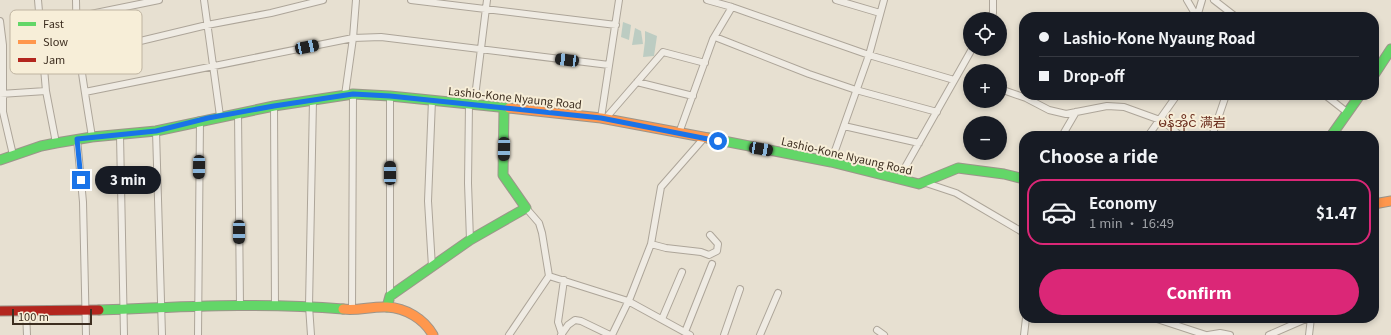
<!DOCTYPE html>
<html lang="en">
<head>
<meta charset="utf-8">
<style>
  :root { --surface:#171b24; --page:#242831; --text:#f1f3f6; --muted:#9ea1a6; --line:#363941; --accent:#db2777 }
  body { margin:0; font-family:Georgia,"Noto Sans SC","Noto Sans Myanmar",serif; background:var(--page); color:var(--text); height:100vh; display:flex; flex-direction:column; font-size:15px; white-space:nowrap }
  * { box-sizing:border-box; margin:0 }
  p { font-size:13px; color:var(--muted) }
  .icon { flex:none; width:22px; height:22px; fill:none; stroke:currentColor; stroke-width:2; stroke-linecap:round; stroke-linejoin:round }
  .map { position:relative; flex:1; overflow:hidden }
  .drawer { position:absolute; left:1019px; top:131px; width:360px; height:192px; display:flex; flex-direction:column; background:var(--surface); border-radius:16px; box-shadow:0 2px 6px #0003 }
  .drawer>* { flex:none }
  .guide { position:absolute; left:1019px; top:12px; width:360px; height:88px; border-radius:16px; box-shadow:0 2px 6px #0003; display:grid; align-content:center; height:88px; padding:0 20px; background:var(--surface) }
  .buttons { position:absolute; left:963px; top:12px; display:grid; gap:8px }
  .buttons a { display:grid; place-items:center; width:44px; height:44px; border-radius:50%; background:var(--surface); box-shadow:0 2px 6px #0003; font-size:20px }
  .scale { position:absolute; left:12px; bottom:10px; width:80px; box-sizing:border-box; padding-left:4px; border:2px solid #3d2e20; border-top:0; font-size:11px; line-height:14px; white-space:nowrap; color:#3d2e20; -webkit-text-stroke:3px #f7eed8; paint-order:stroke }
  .end { position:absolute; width:18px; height:18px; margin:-9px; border:5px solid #1a73e8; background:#fff; box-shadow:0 0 0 2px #fff }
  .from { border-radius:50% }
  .bubble { position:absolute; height:28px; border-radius:14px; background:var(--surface); box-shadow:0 2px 6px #0003; font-size:13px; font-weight:800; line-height:28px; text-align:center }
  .car { position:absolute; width:12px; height:24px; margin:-12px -6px; border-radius:5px; box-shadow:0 0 3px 1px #0007; background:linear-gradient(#222 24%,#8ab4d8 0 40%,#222 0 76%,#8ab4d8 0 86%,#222 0) }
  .guide b { display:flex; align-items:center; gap:14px; height:38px; font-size:15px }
  .guide b+b { border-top:1px solid var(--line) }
  .guide i { width:10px; height:10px; background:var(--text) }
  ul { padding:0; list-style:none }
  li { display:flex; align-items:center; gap:12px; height:66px; margin:0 8px 6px; padding:0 12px; border:2px solid var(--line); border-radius:16px }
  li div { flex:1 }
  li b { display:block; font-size:15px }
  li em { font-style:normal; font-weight:800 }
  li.active { border-color:var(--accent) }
  li>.icon { width:36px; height:36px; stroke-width:1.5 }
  h2 { padding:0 20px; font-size:18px; line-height:48px }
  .action { display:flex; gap:8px; margin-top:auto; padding:8px 20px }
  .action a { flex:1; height:46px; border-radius:24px; background:var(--accent); color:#fff; font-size:16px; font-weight:800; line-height:46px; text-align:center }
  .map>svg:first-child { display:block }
</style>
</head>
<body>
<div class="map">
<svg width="1391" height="335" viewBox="0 0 1391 335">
  <rect width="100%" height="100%" fill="#e7e0d1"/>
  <path fill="#bcccc2" d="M623 22 631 25 629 40 621 37Z
    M635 28 641 31 643 44 632 45Z
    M645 31 657 36 654 56 643 57 645 41Z"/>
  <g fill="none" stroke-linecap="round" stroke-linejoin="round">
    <g stroke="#ada599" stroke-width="8">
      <path id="street" d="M38 0 46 91 56 143
        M76 0C76 46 85 92 92 137
        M204 0 220 116
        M411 0 616 25
        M707 0 732 7 869 55 954 80
        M836 0 880 13
        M1187 0 1197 17
        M1214 0 1236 17
        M76 17 159 0
        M1197 17 1202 0
        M989 19 993 13V0
        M0 21 3 45V112L13 155
        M715 37 809 74 856 90 937 112
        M79 53 132 43 207 25 271 13 323 0
        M637 82 693 96
        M1000 89 1026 98 1049 110 1066 114 1107 106 1124 107 1160 120
        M85 92 353 38 381 37 609 65
        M0 94 46 91
        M345 95 353 38 356 0
        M1325 95 1348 113
        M432 100 428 201 432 267
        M469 104 468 183 470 240
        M474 105 487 0
        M274 106 275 306
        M238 113 240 306
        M601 118 619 0
        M1161 118 1180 136
        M605 119 663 52 705 63
        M844 126 919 143
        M156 131 162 335
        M679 133 713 39 732 7
        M120 135 124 335
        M1062 136 1076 112
        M1148 136 1177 95
        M1212 136 1226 95
        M77 139 83 202 86 335
        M831 162 869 55 884 0
        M899 178 972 49
        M923 182 956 193 1024 233
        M526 208 539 223 542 233 549 276 628 301 690 335
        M651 244 666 248 701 252 709 255 717 251 718 244 710 235
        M390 296V96
        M352 310 353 94
        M26 311 27 335
        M1154 318 1206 335
        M662 319 682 272
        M877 330 884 335
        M685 332 712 264
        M562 334 558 322 564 280
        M198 335 200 120
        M311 335 309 306 313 100
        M509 335 549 276
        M561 335 568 325 575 320 581 321 610 335
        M612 335 630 298 651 244 661 187 704 138
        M724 335 740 289
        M760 335 778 293
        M1024 335 1026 318
        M1208 335 1220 333 1230 335
        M1269 335 1308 318
        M1309 335 1311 318"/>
    </g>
    <g stroke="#9c958a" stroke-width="11">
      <path id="fast" d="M1374 75 1391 49
        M1331 136 1360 95
        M708 138 831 162 919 184 958 168 1004 174 1024 179
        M0 160 41 146 56 143 92 137 156 131 274 106 353 94 390 96 509 108
        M387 307 390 296 470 240 526 208 503 175 504 108
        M99 310C180 307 262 302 343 309"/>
    </g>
    <g stroke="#9c958a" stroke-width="11">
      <path id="slow" d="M509 108 601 118 708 138
        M1374 204 1391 201
        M343 309C358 311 372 306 387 307 406 308 424 319 433 335"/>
    </g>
    <g stroke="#9c958a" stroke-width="11">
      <path id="jam" d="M0 311 99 310"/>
    </g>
    <use href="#street" stroke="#efebe3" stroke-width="6"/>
    <use href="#fast" stroke="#63d668" stroke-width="9"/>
    <use href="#slow" stroke="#ff974d" stroke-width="9"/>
    <use href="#jam" stroke="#b3261e" stroke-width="9"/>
  </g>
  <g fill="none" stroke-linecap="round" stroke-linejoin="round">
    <path stroke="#1a73e8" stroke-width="5" d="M81 180 77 139 156 131 208 118 274 106 353 94 390 96 601 118 718 141"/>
  </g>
  <g text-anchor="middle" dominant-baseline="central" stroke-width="4" stroke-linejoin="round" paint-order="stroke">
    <g font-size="11" fill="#3d2e20" stroke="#f7eed8">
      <text transform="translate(515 97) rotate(6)">Lashio-Kone Nyaung Road</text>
      <text transform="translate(847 155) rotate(13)">Lashio-Kone Nyaung Road</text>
    </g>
    <g font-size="13" fill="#6b2e1e" stroke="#f7eed8">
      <text x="1192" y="121">မန်အိုင် 满岩</text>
    </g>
  </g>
  <rect x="10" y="10" width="132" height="64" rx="6" fill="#f7eed8" stroke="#bfb4a1" stroke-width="1"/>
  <rect x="18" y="22" width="18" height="4" fill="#63d668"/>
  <rect x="18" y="40" width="18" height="4" fill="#ff974d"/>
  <rect x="18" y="58" width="18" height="4" fill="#b3261e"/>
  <g font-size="11" fill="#3d2e20">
    <text x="43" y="28">Fast</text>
    <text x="43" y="46">Slow</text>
    <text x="43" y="64">Jam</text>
  </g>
</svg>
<div class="buttons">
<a><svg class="icon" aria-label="locate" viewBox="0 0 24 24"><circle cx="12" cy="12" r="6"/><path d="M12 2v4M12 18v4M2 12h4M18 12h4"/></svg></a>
<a>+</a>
<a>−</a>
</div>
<div class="scale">100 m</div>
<i class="end from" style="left:718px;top:141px"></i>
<i class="end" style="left:81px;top:180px"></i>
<div class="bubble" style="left:95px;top:166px;width:66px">3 min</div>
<i class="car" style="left:307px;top:47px;rotate:78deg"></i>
<i class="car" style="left:567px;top:60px;rotate:277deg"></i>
<i class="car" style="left:504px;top:149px;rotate:181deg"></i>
<i class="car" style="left:761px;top:149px;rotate:100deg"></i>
<i class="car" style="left:199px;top:167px;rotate:181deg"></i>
<i class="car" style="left:390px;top:173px;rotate:0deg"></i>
<i class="car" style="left:239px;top:232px;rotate:180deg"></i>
<div class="guide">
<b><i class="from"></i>Lashio-Kone Nyaung Road</b>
<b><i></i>Drop-off</b>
</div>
<section class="drawer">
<h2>Choose a ride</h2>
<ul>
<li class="active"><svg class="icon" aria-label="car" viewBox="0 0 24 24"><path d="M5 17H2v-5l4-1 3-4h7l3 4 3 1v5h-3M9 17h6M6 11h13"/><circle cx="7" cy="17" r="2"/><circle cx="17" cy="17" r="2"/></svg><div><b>Economy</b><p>1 min · 16:49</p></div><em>$1.47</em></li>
</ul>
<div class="action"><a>Confirm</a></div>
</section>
</div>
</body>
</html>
